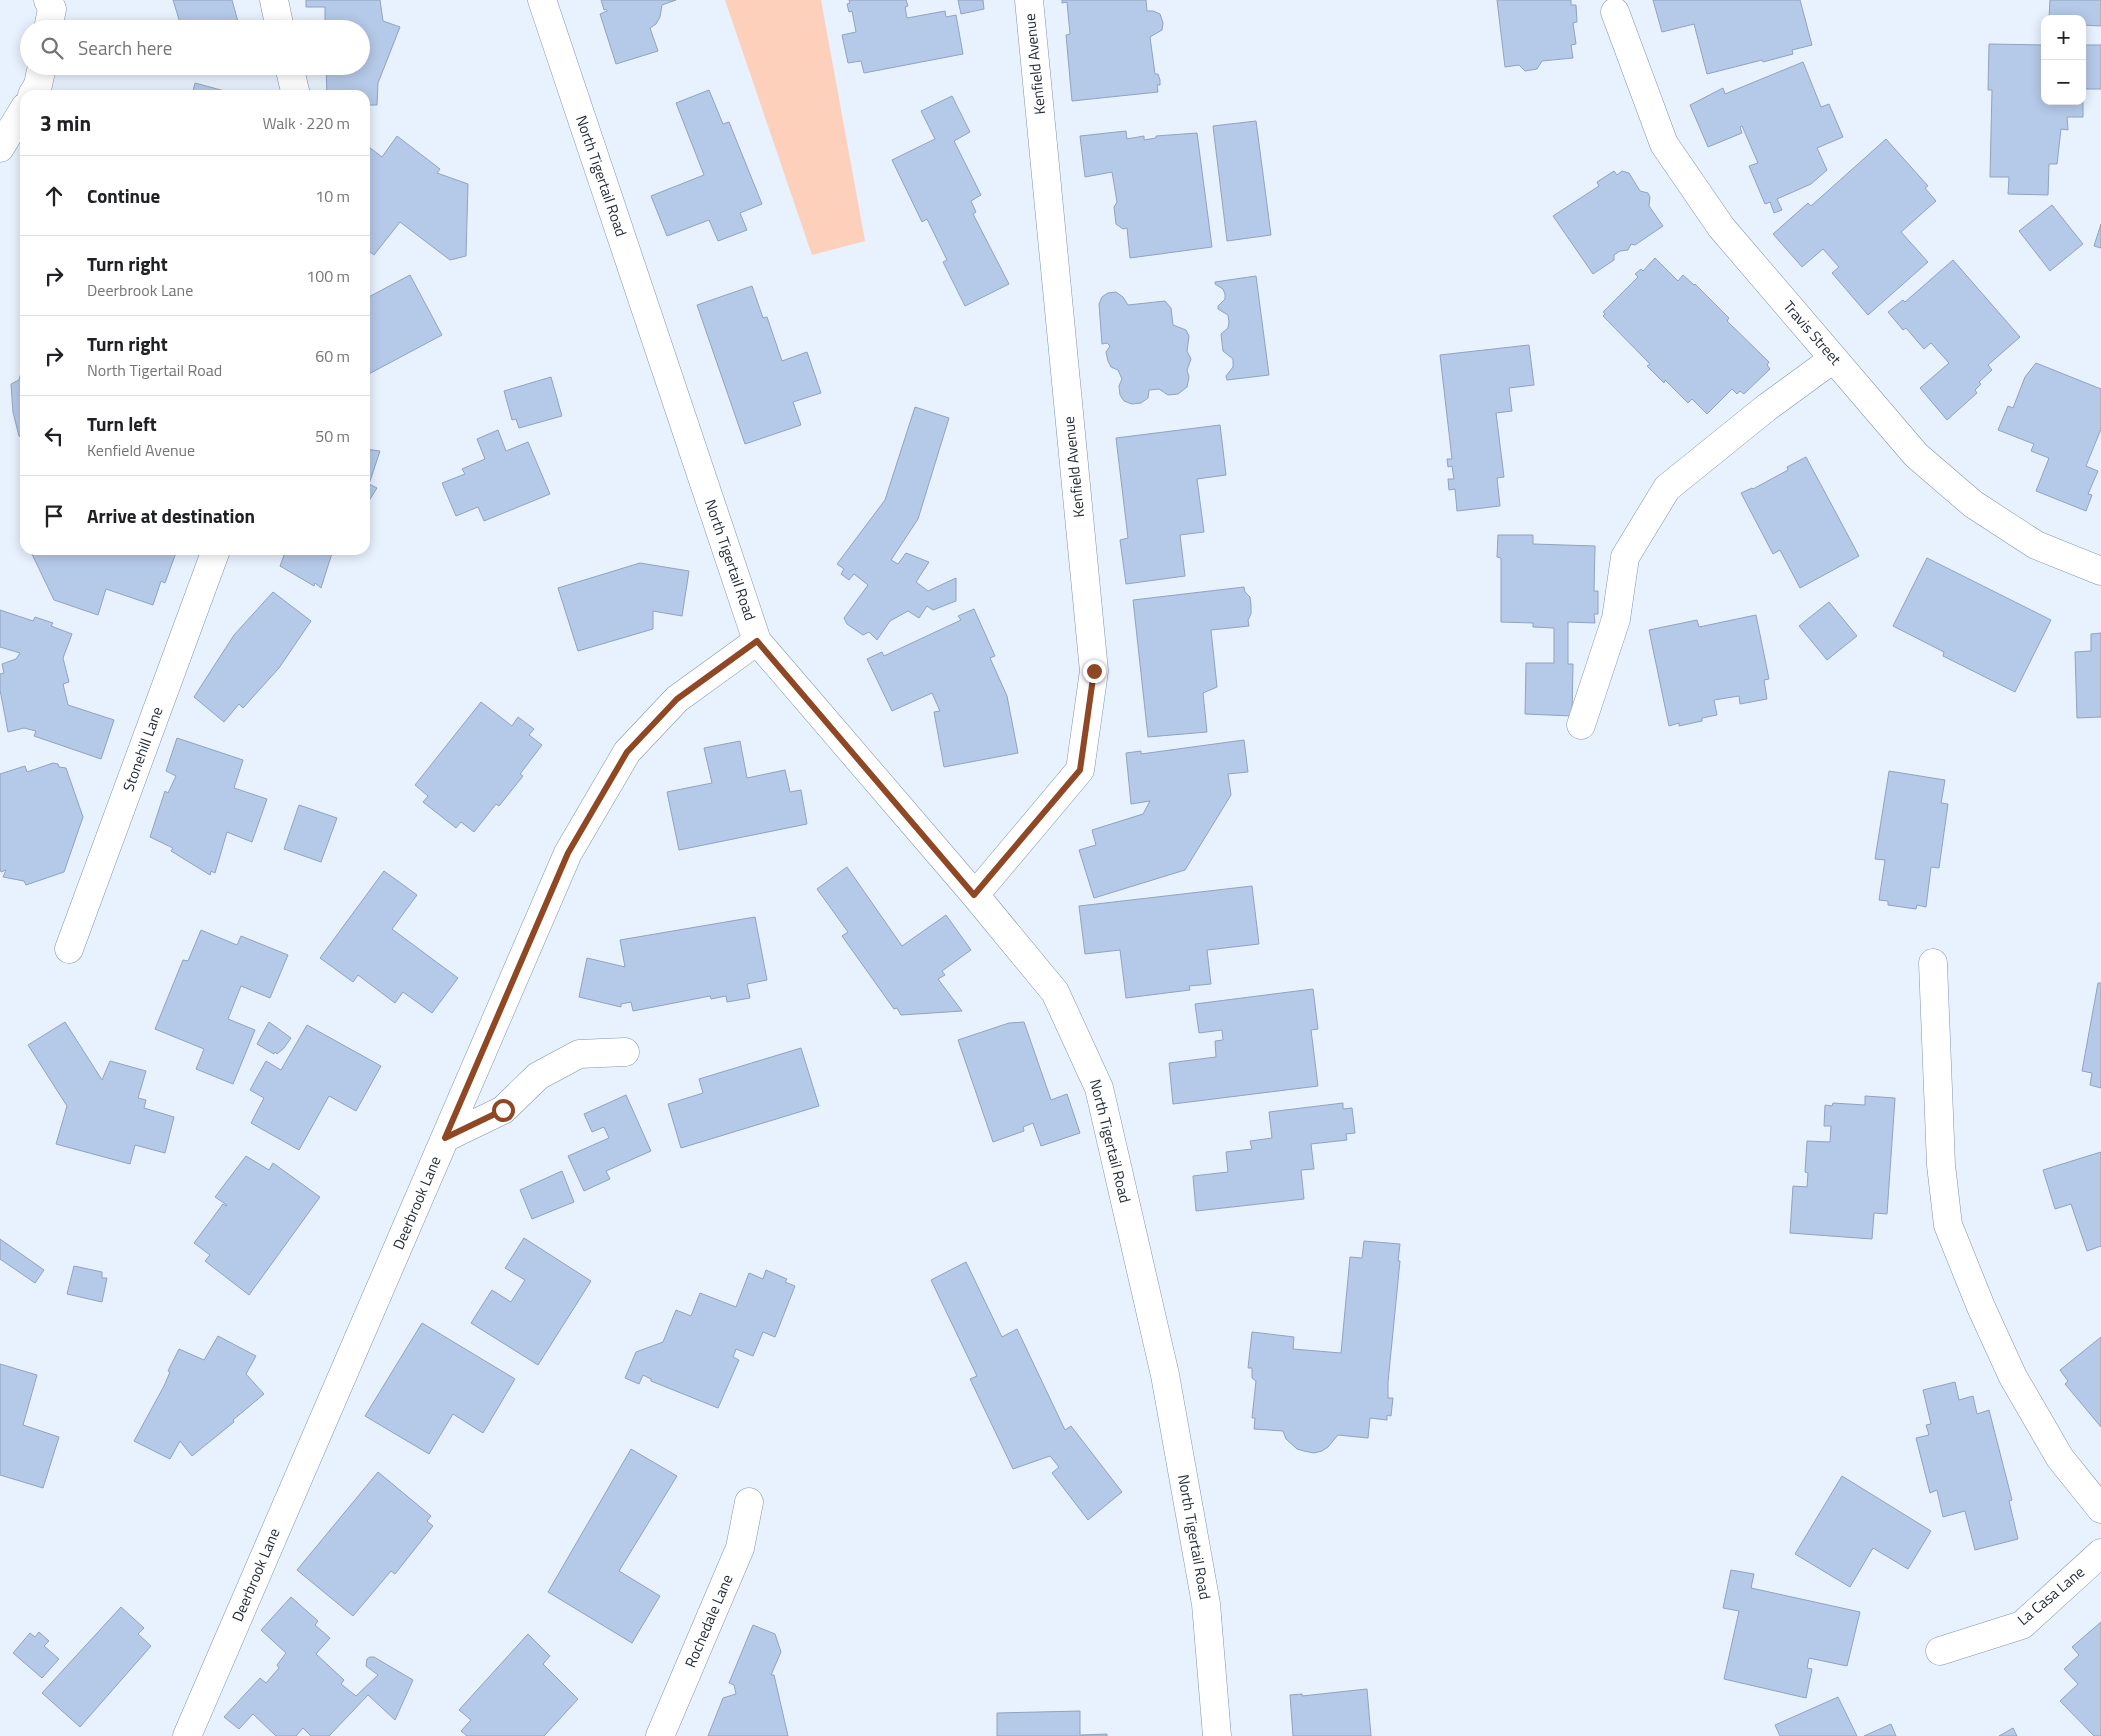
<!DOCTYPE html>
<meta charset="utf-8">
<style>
:root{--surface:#fff;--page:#f6f6f6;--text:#202124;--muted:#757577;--line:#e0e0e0}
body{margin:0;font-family:"Titillium Web",sans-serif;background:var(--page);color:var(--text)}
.controls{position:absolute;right:15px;top:15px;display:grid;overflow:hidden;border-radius:10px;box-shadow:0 2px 12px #0003}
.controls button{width:45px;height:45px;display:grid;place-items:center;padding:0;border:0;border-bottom:1px solid var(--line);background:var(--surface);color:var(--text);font:25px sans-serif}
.stop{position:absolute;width:15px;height:15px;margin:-11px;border:4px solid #8f4823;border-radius:50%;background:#fff}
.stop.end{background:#8f4823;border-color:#fff;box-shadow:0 1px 5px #0008}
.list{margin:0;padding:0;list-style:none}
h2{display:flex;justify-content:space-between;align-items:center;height:65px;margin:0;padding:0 20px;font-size:21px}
h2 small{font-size:16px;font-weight:400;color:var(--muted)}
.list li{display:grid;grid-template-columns:32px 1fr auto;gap:15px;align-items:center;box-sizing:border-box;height:80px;padding:0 20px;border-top:1px solid var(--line)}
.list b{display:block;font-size:19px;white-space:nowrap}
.list p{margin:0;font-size:16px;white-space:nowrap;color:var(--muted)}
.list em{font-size:16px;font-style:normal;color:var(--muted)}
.icon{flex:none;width:28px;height:28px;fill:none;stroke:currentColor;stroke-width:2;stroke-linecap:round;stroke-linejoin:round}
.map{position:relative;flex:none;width:2101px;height:1736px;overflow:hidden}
.search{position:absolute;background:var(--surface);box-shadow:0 2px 12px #0003;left:20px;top:20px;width:350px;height:55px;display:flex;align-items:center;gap:12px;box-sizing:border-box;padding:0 18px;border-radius:28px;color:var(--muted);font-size:19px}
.panel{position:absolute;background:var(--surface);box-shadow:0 2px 12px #0003;left:20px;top:90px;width:350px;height:465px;border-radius:15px}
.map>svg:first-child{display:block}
</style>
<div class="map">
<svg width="2101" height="1736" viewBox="0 0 2101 1736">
<rect width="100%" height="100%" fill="#e8f1fe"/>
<!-- green -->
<path fill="#fcd0bb" d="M725,0h96l44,241 -53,14z"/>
<!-- building -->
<path fill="#b5c9e8" stroke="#90a3c0" d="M173,0h59l8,29h-58z
M306,0h74l3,21 17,6 -22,56 -1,22h-12v-10h-38l-1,-29h35v-37h-36v-22h-19z
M601,0h75l-14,5 -2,12 -4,7 -6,4 8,23 -42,13 -16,-50 7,-3 -1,-2 -2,1z
M849,0h57l2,6 -3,1 2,11 38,-7 1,6 10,-2 7,39 -99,19 -3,-12 -13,2 -6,-28 14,-3 -4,-21 -3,1 -2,-8 3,-1z
M958,0h25l1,9 -23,5z
M1062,0h84l1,11h6l7,3 3,9 -1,7 -12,7 5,37h3l2,6v5h-3l1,7 -86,9 -6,-66 4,-1 -3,-32 -5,1z
M1497,0h74v5h5l1,17 -4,1 3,21 -5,1 2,13 -31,3 -5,8 -12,2 -6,-6 -14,2z
M1653,0h147l12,45 -20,5 1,4 -30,8 -1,-2 -55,14 -13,-50 -32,8z
M2050,0h51v26l-19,-1v-6h-33z
M1989,44l56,1v56h37v-56h19v44h-18v28h-16l1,13 -7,-1 -4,35h-8l-1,31 -40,-1 1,-17h-19l2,-87h-4z
M1803,62l18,45 8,-3 14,33 -26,11 10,22 -16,14 -34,15 5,11 -8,3 -4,-11 -5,2 -16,-38 9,-3 -16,-37 -2,1 2,6 -34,14 -18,-42 33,-17 2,6z
M195,83l37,10v2h-40z
M709,90l14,34 6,-2 33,82 -22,9 7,17 -29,11 -9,-21 -42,16 -16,-40 53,-21 -28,-72z
M952,96l18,36 -16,9 27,54 -10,6 5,11 -3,2 36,70 -44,22 -22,-44 4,-2 -20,-41 -5,3 -30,-62 43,-21 -14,-28z
M1256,121l15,114 -44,6 -14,-115z
M1126,131l1,8 17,-3v4l12,-2v-2l41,-3 15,114 -82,11 -3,-30 -4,1 -7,-5 -2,-17 3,-5 -5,-30 -27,5 -5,-41z
M397,136l43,33 -3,4 31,11 -2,72 -16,4 -50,-38 -26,33 -9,-7v-104l17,13z
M1886,139l42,47 -3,2 11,13 -35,31 27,30 -60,53 -36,-42 7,-6 -16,-18 -21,18 -29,-33 35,-31 3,3z
M1614,171l3,4 5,-4 7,2 11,18 8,2 2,4 -1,9 14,20 -28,19 -4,-1 -3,6 -8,1 -6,4v5l-21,14 -40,-58 46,-30 -2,-4z
M2052,205l31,39 -33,27 -31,-40z
M2101,224v24l-7,-2z
M1655,258l23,23 5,-6 11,10 1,-1 34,34 -2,3 42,41 -2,3 3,4 -26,25 -4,-3 -3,3 -5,-5 -25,25 -15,-15 -4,4 -23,-23 -1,3 -17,-17 3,-2 -47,-48 2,-2 -2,-2 35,-35 -3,-3 6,-5 2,2z
M1953,260l67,77 -32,28 4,5 -13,12 2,2 -6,6 2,3 -30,27 -27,-32 29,-25 -18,-20 -7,6 -18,-21 -3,2 -15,-18 15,-12 2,2z
M410,275l32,60 -77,41v-77z
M1256,276l13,99 -42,5 -1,-4 7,-9v-8l-10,-8 -2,-17 7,-6 1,-6 -1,-7 -10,-6v-3l7,-7v-5l-2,-5 -8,-5v-2z
M752,286l11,32 4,-1 15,44 25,-9 14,41 -28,9 8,23 -56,19 -48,-139z
M1116,292l7,5 5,8 37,-4 6,7 2,17 13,5 3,6 -2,15 4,8 -4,11 2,7 -2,10 -9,7 -10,1 -9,-6 -10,1 -1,8 -7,5 -9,1 -8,-3 -4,-6 -1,-9 3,-7 -4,-9 -7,-3 -3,-6 -2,-9 4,-6 -3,-3 -5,1 -3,-40 3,-7 6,-4z
M1529,345l5,40 -25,3 3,23 -16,2 8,64 -7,1 3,28 -43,5 -2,-22 -6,1 -1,-11h6l-2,-13 -4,1 -1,-8h5l-12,-104z
M25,347v91l-6,-2 -6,-24 -2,-28 8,-4 6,-22 -3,-1z
M2036,363l65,26v40l-15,37 12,5 -10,23 4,1 -6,16 -50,-20 13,-33 -18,-7 3,-7 -36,-14 10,-24 5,2 12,-31z
M551,377l11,39 -43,12 -3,-9 -4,1 -8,-29z
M915,407l34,11 -31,101 -27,41 7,4 8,-11 23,9 -13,20 12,9 28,-13v23l-23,9 -6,-4 -8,12 -11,-7 -18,10 -13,19 -8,-8 -6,3 -16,-11 -3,-6 24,-33 -14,-11 -5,6 -8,-6 3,-5 -7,-5 48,-64z
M1220,425l6,50 -29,4 7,53 -24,3 5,41 -59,8 -6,-44 8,-2 -12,-100z
M498,430l8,21 22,-9 22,52 -66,27 -6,-14 -22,9 -14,-33 23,-9 -3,-5 23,-10 -8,-20z
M365,449l15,2 -11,33 8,4 -12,19z
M1806,457l53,99 -59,32 -20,-38 -7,4 -32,-61 11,-5 1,1 35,-19 -1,-3z
M1498,535h35v9l62,2 -1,45h4v23h-4l1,9 -27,-1v42h5l-1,52 -47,-2 1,-51h28v-35l-21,-1v-4l-32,-1v-64l-4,-1z
M30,550h147l-12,33 -4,-2 -8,24 -47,-16 -8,26 -44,-15z
M286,550h47l-12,38 -6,-5 -1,3 -34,-20z
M1927,558l124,62 -36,72 -72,-36 1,-4 -51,-26z
M640,563l49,8 -7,45 -29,-5v18l-75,22 -20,-63z
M1244,587l1,5 5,5 1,8v9l-3,6 1,6 -38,4 6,57 -14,6 4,39 -59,5 -15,-137z
M273,592l38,29 -32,47 -36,40 -4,-4 -15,18 -30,-25 40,-62z
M1829,602l28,34 -30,24 -28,-34z
M974,609l21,47 -5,2 17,38 11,57 -74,14 -10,-55 6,-1 -8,-18 -40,18 -25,-52 15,-7 2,4 77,-36 -3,-4z
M0,610l33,11 2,-4 18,6 -2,3 21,8 -9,24 6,24 -6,2 5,21 46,15 -13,39 -67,-23 2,-5 -12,-3 -16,4 -8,-42v-16l4,-1 -2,-9 14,-5 4,-6 -20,-6z
M1756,615l13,64 -5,1 3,19 -27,5 -1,-8 -25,4 3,15 -15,3v3l-23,5v-3l-10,3 -20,-96 48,-10 2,7z
M2101,633v84l-24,1 -2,-66 16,-1v-17z
M481,702l31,24 6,-9 16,12 -5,6 13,10 -22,29 3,2 -24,30 -3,-2 -22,28 -13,-10 -5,6 -33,-26 5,-6 -13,-11z
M177,738l66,22 -9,28 33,11 -15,43 -25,-10 -12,41 -4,-2 -1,4 -39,-24 2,-3 -23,-11 15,-46 3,2 8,-17 -10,-5z
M1244,740l4,32 -20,2 3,21 -46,75 -91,28 -15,-48 17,-5 -4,-15 51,-16 7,-13 -19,3 -5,-51 15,-2v3z
M740,741l7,37 38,-8 5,22 11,-2 6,34 -128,26 -12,-58 45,-9 -8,-35z
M53,763l5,1 1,3 7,1 17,49 -19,55 -38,13 -2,-4 -21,-4 3,-7 -5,2 -1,-4v-94l25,-8 2,6z
M1889,771l56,9 -4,23 7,1 -9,64 -8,-1 -5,40 -9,-2 -1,4 -28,-4v-4l-9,-1 6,-40 -10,-1z
M299,805l38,13 -16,44 -37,-13z
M847,867l55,79 44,-31 25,35 -29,21 3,4 -7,4 24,32 -61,4 -4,-7 -3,1 -52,-73 6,-4 -31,-43z
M384,871l33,24 -25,34 66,49 -26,35 -29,-21 -8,11 -37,-28 -5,7 -33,-24z
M1252,886l7,58 -52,6 4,34 -22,2 1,4 -64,8 -6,-48 -35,4 -6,-48z
M755,917l12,63 -20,4 3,14 -23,4 -1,-6 -15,3 -1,-3 -77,15 -2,-9 -10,2v3l-42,-10 8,-39 38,9 -5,-27z
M201,930l36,15 4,-9 47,19 -18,43 -29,-12 -13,33 27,11 -22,54 -37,-15 8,-20 -49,-20 28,-69 5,1z
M2098,983h3v105l-11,-3 2,-12 -10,-2z
M1313,989l5,40 -7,1 7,56 -145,18 -4,-41 47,-6 -1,-16 8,-1 -1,-10 -23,3 -4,-29z
M65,1022l37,58 8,-19 36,10 -8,27 8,2 -2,8 30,9 -9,36 -30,-8 -5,19 -74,-20 11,-38 -39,-61z
M269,1022l22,16 -7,10 -7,6 -2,-2 -1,2 -17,-10z
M1024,1022l27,78 16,-6 13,39 -39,13 -8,-23 -10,4 1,4 -31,11 -35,-102 51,-17z
M307,1025l74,41 -25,45 -27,-15 -30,54 -48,-27 13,-25 -14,-8 16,-29 15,9z
M801,1048l18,58 -138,42 -13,-44 35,-11 -4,-14z
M626,1095l25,56 -45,20 4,8 -26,12 -16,-35 41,-18 -5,-11 -12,5 -8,-18z
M1865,1096l30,2 -8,116 -13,-1 -2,26 -82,-6 3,-47 14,1 1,-14 -3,-1 2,-31 23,1 1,-16h-7l1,-21 7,1 1,-3 32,2z
M1343,1103v6l9,-1 3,25 -9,1 1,6 -36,4 3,25 -13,1 3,29 -108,12 -3,-35 35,-4 -2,-20 26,-3 -2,-8 22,-3 -3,-26z
M2101,1152v94l-14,5 -16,-47 -16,5 -12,-39z
M246,1156l23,14 4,-7 47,34 -71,98 -44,-34 5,-6 -16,-12 29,-39 3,2 1,-1 -12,-8z
M562,1171l12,31 -42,17 -12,-29z
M524,1238l67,43 -53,84 -67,-42 21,-33 19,12 14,-22 -20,-12z
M0,1239l44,31 -9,13 -35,-24z
M1364,1241l36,3 -2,17h2l-12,121v16h5l-2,18 -4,-1v5l-17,-2 -2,20 -30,-3 -10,12 -6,4 -8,2 -10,-2 -7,-2 -11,-10 -3,-8 -29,-2 1,-11h-3l4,-37 -4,-3v-10h-4l4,-36 42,5 -1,12 48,4 9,-96 12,1z
M966,1262l36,75 15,-8 48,101 6,-4 51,66 -34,28 -36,-47 7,-6 -9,-11 -37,13 -43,-90 7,-3 -46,-96z
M74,1266l28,6v6h5l-5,24 -35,-8z
M766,1270l21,9 -2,3 10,4 -20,51 -12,-5 -10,24 -17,-7 -3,8 6,3 -21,48 -67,-27v-2l-8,-4 -4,9 -14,-6 11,-26 27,-10 13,-32 15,6 9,-23 36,14 13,-34 14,6z
M422,1323l93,56 -32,54 -30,-19 -24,40 -64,-38z
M218,1336l38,20 -10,18 18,20 -31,26 1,2 -42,34 -12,-15 -10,18 -36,-18 30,-55 6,-14 -2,-1 11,-22 25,11z
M2101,1337v90l-36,-43 3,-3 -8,-11z
M0,1364l37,11 -14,50 36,12 -16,51 -43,-13z
M1955,1382l4,18 14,-4 4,18 12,-4 23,90 -3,1 9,38 -43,11 -10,-39 -22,6 -6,-27 -7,3 -14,-55 13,-3 -3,-10 5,-1 -8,-34z
M631,1449l46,27 -58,95 41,25 -28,47 -84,-51z
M378,1472l53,44 -4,5 6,5 -38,48 -4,-3 -38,45 -56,-46z
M1842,1476l89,55 -23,38 -35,-21 -23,39 -55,-33z
M1731,1570l23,4 -3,14 109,24 -13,54 -38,-8 -2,10 5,1 -6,29 -82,-19 15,-68 -16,-3z
M291,1597l27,24 -3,4 15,13 -14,16 28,26 -3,4 15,12 22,-21 -12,-9 1,-7 3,-2h4l39,23 -18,40 -27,-25 -39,41h-18l-8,-8 -7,8h-20l-23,-22 -14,15 -15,-12 36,-39 6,5 13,-15 -2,-3 9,-12 -25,-23z
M121,1607l23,21 -6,6 13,12 -71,81 -38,-34z
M2101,1622v114h-7l-34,-35 18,-17 -14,-15 15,-14 -7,-8z
M753,1625l22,9 6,18 -10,23h3l14,61h-80l15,-38 13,-4 -2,-9 -5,-2z
M39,1632l10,9 -5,5 15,13 -17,19 -29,-25 17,-20 5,4z
M528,1634l22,22 -7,8 35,35 -34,37h-77l-6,-5 10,-11 -12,-10z
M1367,1689l4,47h-78l-3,-41 12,-1v2z
M1838,1697l19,39h-77l-5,-11z
M1080,1711v24l27,-1v2h-110v-23z
M1891,1724l5,12h-32z
M2013,1728l4,8h-18z"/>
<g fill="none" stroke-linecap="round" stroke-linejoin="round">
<defs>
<path id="minor" d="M274,0l6,29
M542,0l215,641 218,254 80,97 44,96 66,287 41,229 11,132
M1615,12l49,132 57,83 195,228 57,49 63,41 65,26
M48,29l4,-20 -4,-9
M289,66l7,29
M32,95l6,-10 4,-19
M0,148l25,-41
M1581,725l35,-106 9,-62 42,-69 99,-80 67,-49
M975,895l105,-125 14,-99 -65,-671
M69,949l147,-399
M1933,963l8,202 7,60 33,82 32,70 47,81 41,51
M445,1138l58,-28 35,-34 41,-22 46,-2
M1940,1651l82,-26 79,-72
M187,1736l381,-883 59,-101 50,-53 80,-58
M660,1736l80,-188 9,-46"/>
</defs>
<!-- minor casing -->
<use href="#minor" stroke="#8194b1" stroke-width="29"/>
<!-- minor -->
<use href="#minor" stroke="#fff" stroke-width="28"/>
</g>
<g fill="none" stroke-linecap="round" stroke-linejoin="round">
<!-- route -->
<path stroke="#8f4823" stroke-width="6" d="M503,1110l-58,28 123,-285 59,-101 50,-53 80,-58 217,254 106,-125 14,-99"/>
</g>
<g text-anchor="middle" stroke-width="4" stroke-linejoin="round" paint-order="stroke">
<!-- street labels -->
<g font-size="15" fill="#252d39" stroke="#fff">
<text transform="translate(1035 64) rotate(-96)" y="5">Kenfield Avenue</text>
<text transform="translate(601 176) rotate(71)" y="5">North Tigertail Road</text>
<text transform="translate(1812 333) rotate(49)" y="5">Travis Street</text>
<text transform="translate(1074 467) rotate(-96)" y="5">Kenfield Avenue</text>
<text transform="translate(730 560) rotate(71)" y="5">North Tigertail Road</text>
<text transform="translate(143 749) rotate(-70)" y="5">Stonehill Lane</text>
<text transform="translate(1110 1141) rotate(76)" y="5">North Tigertail Road</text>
<text transform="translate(417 1203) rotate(-67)" y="5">Deerbrook Lane</text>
<text transform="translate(1194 1537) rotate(80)" y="5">North Tigertail Road</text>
<text transform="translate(256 1575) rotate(-67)" y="5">Deerbrook Lane</text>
<text transform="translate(2051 1596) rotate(-40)" y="5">La Casa Lane</text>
<text transform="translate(709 1621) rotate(-67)" y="5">Rochedale Lane</text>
</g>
</g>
</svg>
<div class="controls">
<button>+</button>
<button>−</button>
</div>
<div class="stop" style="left:503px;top:1110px"></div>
<div class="stop end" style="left:1094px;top:671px"></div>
<div class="search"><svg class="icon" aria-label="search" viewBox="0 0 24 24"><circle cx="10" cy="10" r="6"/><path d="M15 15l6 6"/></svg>Search here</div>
<section class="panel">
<h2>3 min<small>Walk · 220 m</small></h2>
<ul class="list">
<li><svg class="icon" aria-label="ahead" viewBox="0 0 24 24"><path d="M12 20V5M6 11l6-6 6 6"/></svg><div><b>Continue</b></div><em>10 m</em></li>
<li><svg class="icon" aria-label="right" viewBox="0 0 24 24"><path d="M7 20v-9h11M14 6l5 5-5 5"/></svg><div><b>Turn right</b><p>Deerbrook Lane</p></div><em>100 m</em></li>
<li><svg class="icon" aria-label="right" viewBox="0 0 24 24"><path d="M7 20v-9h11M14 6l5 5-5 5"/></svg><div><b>Turn right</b><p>North Tigertail Road</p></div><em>60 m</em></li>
<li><svg class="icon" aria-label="left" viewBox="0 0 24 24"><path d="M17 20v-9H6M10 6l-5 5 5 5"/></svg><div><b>Turn left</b><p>Kenfield Avenue</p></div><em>50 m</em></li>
<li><svg class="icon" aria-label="arrive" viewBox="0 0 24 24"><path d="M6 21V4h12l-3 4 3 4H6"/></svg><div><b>Arrive at destination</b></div></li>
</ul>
</section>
</div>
